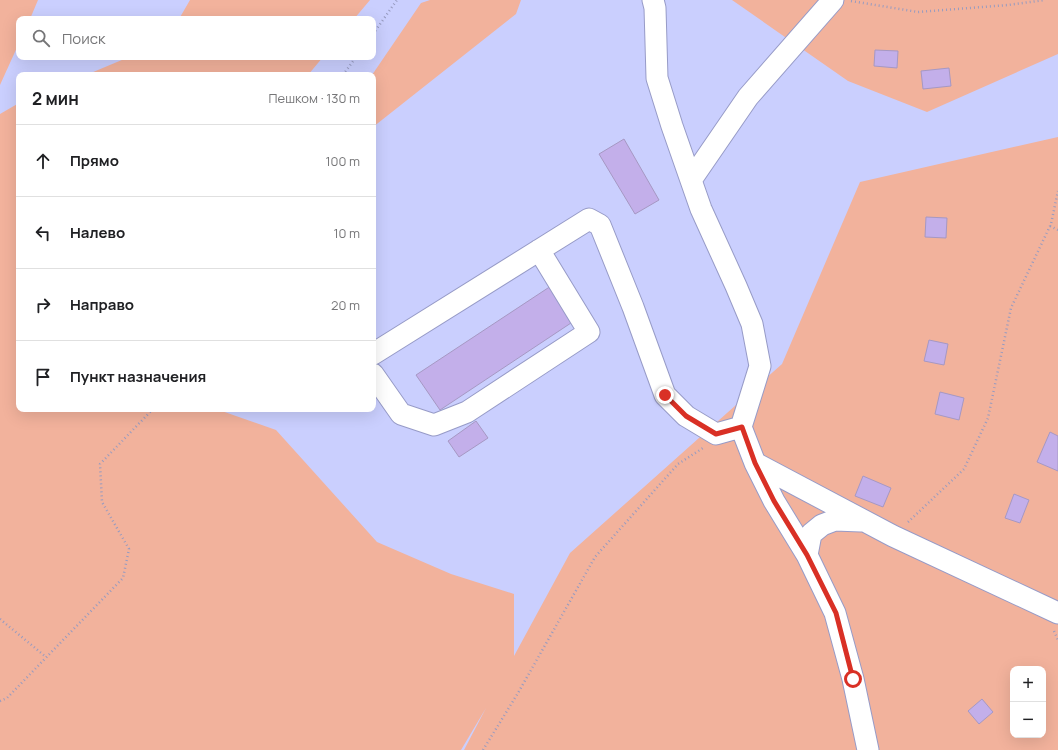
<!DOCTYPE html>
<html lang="ru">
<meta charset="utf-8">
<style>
:root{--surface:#fff;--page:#f6f6f6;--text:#202124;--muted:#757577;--line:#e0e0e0}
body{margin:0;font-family:Manrope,sans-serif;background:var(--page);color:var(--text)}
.controls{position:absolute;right:12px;bottom:12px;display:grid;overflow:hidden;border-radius:8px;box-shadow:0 4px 16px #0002}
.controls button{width:36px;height:36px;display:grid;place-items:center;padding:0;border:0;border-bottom:1px solid var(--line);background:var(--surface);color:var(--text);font:20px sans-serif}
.stop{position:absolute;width:12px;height:12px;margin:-9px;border:3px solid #d93025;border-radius:50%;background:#fff}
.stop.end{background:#d93025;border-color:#fff;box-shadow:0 1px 4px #0008}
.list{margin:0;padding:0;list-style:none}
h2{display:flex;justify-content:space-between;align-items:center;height:52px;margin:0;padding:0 16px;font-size:17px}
h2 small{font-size:13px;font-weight:400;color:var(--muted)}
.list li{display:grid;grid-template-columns:26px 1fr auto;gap:12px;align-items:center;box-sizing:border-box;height:72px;padding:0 16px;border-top:1px solid var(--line)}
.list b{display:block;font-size:15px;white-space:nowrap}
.list em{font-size:13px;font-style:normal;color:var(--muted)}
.icon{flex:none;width:22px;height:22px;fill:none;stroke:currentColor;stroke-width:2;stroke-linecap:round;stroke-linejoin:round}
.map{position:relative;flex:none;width:1058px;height:750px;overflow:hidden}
.search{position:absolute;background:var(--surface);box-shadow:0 4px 16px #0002;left:16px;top:16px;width:360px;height:44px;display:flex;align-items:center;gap:10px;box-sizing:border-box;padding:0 14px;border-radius:8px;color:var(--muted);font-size:15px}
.panel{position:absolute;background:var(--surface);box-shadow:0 4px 16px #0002;left:16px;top:72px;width:360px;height:340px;border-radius:8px}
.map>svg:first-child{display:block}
</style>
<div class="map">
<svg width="1058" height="750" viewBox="0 0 1058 750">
<rect width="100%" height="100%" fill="#cacffe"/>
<!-- green -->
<path fill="#f2b29c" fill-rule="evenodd" d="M0,0h38l-8,19h-11v24l-19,42z
M190,0h180l-16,19h-175z
M430,0h91l-5,14 -143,113 -1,-52 49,-72z
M732,0h326v54l-131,58 -79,-31z
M129,57h194l-15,18h-222z
M19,103v306h197l60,21 101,112 74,32 63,20v62l56,-103 212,-189 78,-182 198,-45v613h-594l22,-42 -25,42h-461v-636zM1013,669h30v66h-30z"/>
<!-- building -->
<path fill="#c3afea" stroke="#a698c3" d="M875,50l23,1 -1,17 -23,-2z
M949,68l2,18 -28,3 -2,-18z
M624,139l35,61 -24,14 -36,-60z
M926,217l21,1 -1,20 -21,-1z
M554,284l23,35 -137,91 -24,-35z
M929,340l19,4 -4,21 -20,-4z
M940,392l24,6 -5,22 -24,-6z
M476,421l12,17 -29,19 -11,-16z
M1050,432l8,4v35l-21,-9z
M863,476l28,12 -8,19 -28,-11z
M1014,494l15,6 -9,23 -15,-5z
M982,699l11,13 -14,12 -11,-13z"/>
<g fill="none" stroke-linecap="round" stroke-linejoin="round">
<defs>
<path id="minor" d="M653,0l2,8 2,70 15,48 29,83 35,77 16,38 8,42 -19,61 14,36 19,38 33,54 28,58 18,66 15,71
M691,180l57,-83 85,-97
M373,354l216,-135 11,6 33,82 32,88 21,21 30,18 25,-7
M373,374l28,40 33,11 33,-13 122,-80 -50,-82
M755,463l138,73 165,77
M807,555l4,-21 11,-9 13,-5 26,1"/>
</defs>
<!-- minor casing -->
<use href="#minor" stroke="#979bc7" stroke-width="23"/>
<!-- path -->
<path stroke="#979bc0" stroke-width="2.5" stroke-dasharray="1 3" stroke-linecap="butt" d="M851,1l67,11 90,-7 37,-5
M373,34l24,-34
M343,75l13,-18
M1050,226l8,4
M908,522l56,-53 24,-51 23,-110 40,-84 7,-33
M0,619l46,38
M1054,631l4,9
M0,701l7,-3 116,-120 6,-29 -27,-47 -2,-38 53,-55
M483,750l35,-57 77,-136 83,-93 25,-16"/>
<!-- minor -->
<use href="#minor" stroke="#fff" stroke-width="21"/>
</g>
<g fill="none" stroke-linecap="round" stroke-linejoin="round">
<!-- route -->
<path stroke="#d93025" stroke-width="5" d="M665,395l21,21 30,18 26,-7 13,36 19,38 33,54 29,58 17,66"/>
</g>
</svg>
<div class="controls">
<button>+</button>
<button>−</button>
</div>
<div class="stop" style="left:853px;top:679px"></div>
<div class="stop end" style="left:665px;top:395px"></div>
<div class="search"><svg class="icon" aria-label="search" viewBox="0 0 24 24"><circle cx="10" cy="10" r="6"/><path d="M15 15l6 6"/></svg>Поиск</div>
<section class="panel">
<h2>2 мин<small>Пешком · 130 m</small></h2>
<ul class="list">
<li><svg class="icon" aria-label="ahead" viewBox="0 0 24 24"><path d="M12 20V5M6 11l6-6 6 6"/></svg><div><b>Прямо</b></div><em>100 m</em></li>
<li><svg class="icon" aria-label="left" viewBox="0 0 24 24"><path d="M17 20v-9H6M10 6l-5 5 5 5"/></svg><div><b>Налево</b></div><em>10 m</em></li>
<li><svg class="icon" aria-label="right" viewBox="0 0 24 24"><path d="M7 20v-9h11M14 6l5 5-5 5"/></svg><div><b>Направо</b></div><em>20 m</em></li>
<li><svg class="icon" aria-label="arrive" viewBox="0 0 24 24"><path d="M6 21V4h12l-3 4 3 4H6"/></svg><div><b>Пункт назначения</b></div></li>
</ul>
</section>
</div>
